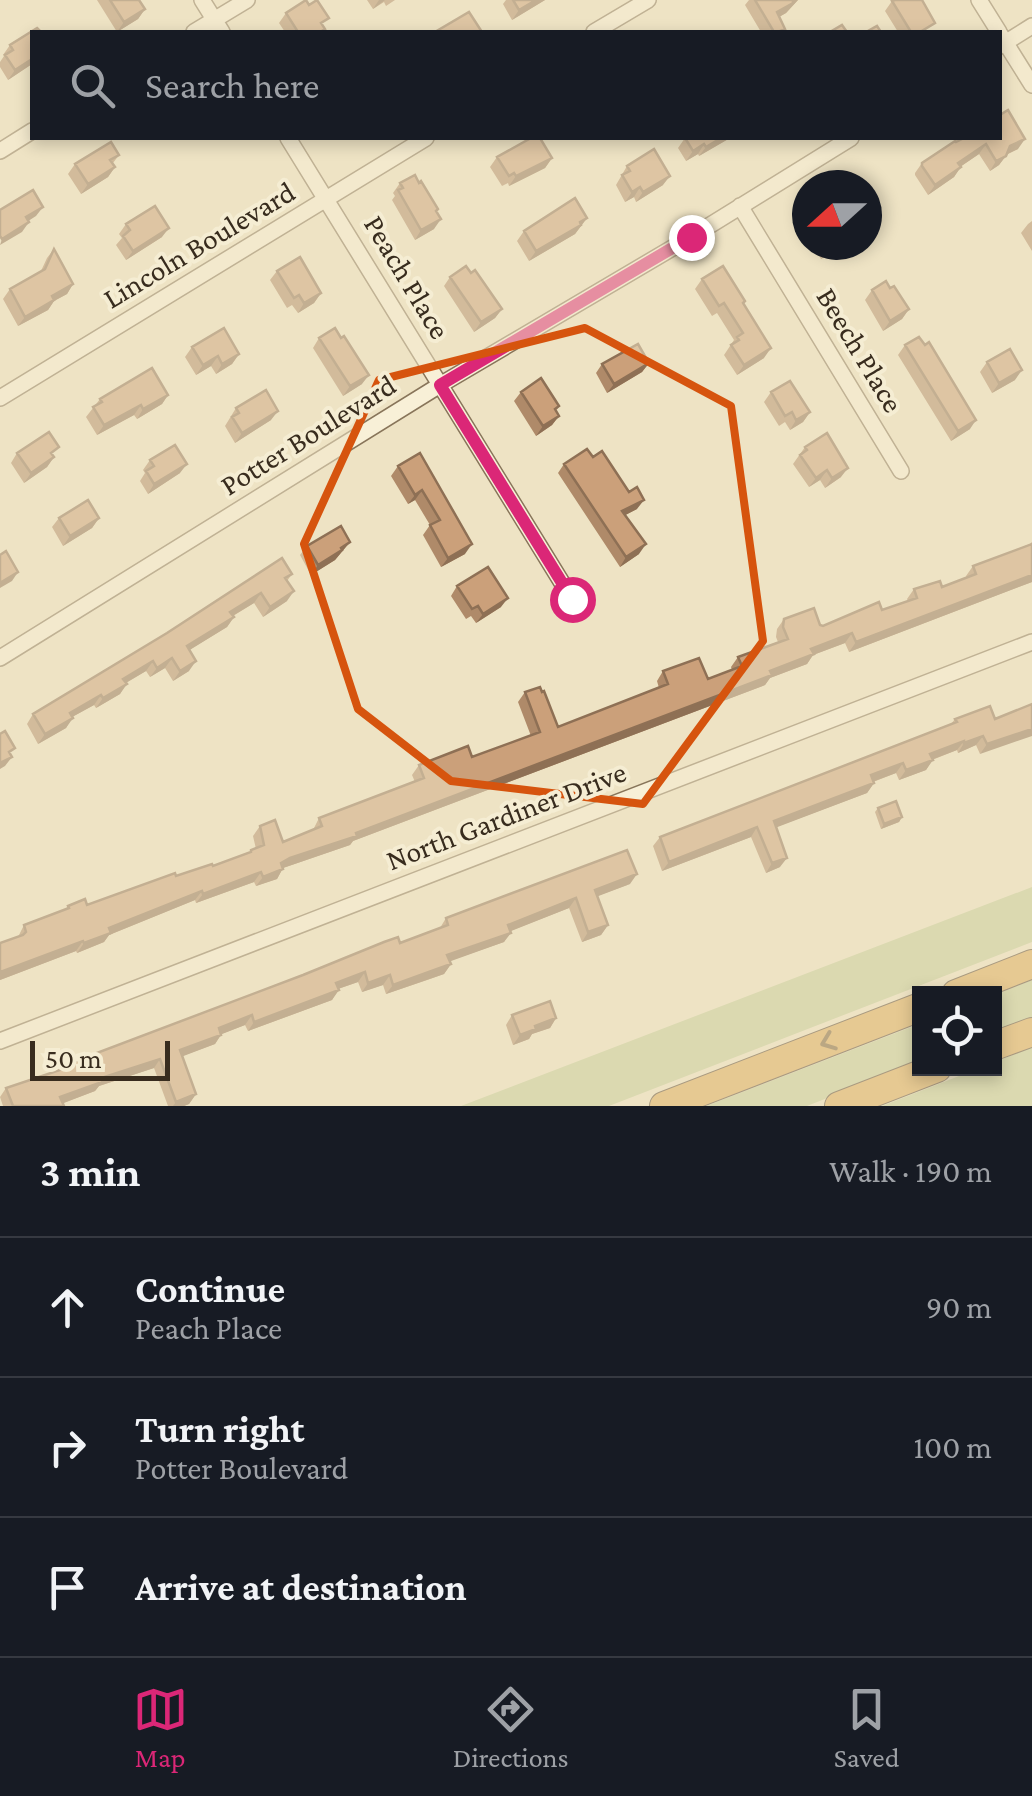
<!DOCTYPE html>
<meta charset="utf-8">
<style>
:root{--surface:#171b24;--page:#20242c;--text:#f1f3f6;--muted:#9ea1a6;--line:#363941;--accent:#db2777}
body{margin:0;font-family:"Crimson Pro",serif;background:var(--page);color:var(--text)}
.controls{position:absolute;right:30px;bottom:30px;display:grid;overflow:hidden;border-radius:0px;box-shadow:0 5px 15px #0003}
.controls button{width:90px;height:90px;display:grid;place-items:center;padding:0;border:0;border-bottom:2px solid var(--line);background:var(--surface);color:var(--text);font:50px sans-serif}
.compass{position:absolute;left:792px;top:170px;width:90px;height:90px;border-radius:50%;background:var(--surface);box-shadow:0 5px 15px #0003;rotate:249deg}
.scale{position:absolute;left:30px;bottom:25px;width:140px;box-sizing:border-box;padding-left:10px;border:5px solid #382c1e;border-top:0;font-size:28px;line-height:35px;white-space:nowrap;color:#382c1e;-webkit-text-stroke:8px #f5edd3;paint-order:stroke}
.stop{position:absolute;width:30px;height:30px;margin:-22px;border:8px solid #db2777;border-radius:50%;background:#fff}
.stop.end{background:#db2777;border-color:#fff;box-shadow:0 2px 10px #0008}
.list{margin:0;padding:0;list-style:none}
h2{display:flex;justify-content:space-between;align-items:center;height:130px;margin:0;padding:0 40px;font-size:42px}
h2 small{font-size:32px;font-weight:400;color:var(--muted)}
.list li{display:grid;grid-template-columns:65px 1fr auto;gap:30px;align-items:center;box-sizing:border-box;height:140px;padding:0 40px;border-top:2px solid var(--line)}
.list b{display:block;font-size:38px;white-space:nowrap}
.list p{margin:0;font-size:32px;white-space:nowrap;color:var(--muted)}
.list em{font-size:32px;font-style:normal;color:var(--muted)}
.icon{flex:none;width:55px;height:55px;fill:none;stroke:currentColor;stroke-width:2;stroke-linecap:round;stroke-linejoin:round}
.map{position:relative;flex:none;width:1032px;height:1106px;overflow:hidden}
.search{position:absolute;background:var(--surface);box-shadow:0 5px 15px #0003;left:30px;right:30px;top:30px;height:110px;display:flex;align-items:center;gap:25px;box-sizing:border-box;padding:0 35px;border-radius:0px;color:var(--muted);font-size:38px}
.sheet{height:550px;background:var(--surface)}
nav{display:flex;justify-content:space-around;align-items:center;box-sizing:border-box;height:140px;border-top:2px solid var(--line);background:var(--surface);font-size:28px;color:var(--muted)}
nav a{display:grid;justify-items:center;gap:5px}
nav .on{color:var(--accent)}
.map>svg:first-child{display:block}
</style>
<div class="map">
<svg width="1032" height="1106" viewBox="0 0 1032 1106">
<rect width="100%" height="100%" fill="#eee3c4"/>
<!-- green -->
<path fill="#c3cc98" d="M1032,887v55l-423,164h-148z
M1032,980v38l-37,15v-38z
M919,1024v38l-112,44h-101z
M1032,1047v59h-150l95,-37 17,-1 1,-6z"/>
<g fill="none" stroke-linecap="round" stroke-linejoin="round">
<defs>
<path id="street" d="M202,0l20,32
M979,0l20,32
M194,32l53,-32
M594,32l54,-32
M1000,34l32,51
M1000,46l32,-20
M288,138l284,461
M0,151l32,-20
M740,206l161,265
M0,398l426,-260
M0,658l440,-273 251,-148 160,-99
M0,1041l1032,-399"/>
<path id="highway" d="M956,994l76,-30
M994,1046l38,-14
M664,1106l256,-99
M839,1106l98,-38"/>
</defs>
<!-- street casing -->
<use href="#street" stroke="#88755a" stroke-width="18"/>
<!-- highway casing -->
<use href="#highway" stroke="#56432f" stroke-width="30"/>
<!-- street -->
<use href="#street" stroke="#f8f0d7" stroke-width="15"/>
<!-- highway -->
<use href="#highway" stroke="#dca856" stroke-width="28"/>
</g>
<!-- wall -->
<path fill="#af8a69" d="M97,0h42l6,9 -7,10 -21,13z
M367,0h28l-9,6 -2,-4 -11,7z
M506,0h39l-33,20 -9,-16z
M749,0h49l-12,13 -7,4 3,15h-21l-16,-27z
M892,1l37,31h-31l-13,-21z
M286,13l37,13 -1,6h-37l-6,-9z
M32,32v32l-24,16 -8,-13v-5l4,-6 -1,-1 7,-10z
M685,138h45l-31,18 -1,-2 -12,7 -8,-13z
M964,138l54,11 -12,6 -7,10 -9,6 -11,-17 -19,13 -6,10 -26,18 -13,-20v-2l7,-10z
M119,155l-6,8 2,4 -7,10 -27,17 -13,-20 7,-10z
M497,157l55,1 -7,10 -36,18 -1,-3 -6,3 -12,-19z
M627,166l36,19 -27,17 -2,-5 -9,5 -9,-17z
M400,183l38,26 -4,20 -19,11 -23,-40 3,-4 -2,-3z
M587,218l-12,16 -46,27 -12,-20 7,-10z
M1032,221v30l-11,-18 7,-9z
M126,224l36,13 -36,23 -10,-15 6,-7 -3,-4z
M813,245h31l-23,14z
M54,249l19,35 -6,10 -13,7 -6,9 -30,16 -15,-27 7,-10 31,-18 6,-13z
M277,271l44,22 -7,10 -16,10 -6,-8 -5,3 -17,-28z
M471,273l31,36 -7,9 -21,14 -30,-46 6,-9z
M702,279l41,25 21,54 -27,17 -13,-20 10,-15 -17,-27 -5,3 -17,-27z
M890,288l19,21 -7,10 -19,12 -18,-31 7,-10z
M319,338l43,46 -19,12 -30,-48z
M905,345l65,84 -19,12 -53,-86z
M192,347l47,7 -7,10 -16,10 -5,-8 -15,9 -11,-18z
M987,362l28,18 -23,13 -12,-21z
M649,363l-7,9 -35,21 -11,-20 6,-9z
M521,392l38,14 -3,5 3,5 -7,9 -16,11 -22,-35z
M771,392l39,20 -7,10 -13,8 -5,-8 -6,4 -15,-24z
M168,395l-6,9 -25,15 -3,-4 -37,20 -11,-18 14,-18z
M236,408l35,12 -36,23 -10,-17z
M805,447l36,30 -16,11 -5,-8 -11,7 -16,-23z
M17,453l36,3 1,1 -7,10 -23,16 -13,-20z
M420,453l45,101 -24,13 -18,-32 7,-10 -15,-25 -7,4 -17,-28 7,-10z
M593,457l44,52 -12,6 14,39 -19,13 -62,-94 6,-9z
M150,460l30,13 -32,21 -8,-13 5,-8 -2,-3z
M59,518h40l-7,10 -29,18 -11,-19z
M350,542l-15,18 -24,15 -11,-20 7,-9z
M1032,542v40l-183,70 -4,-9 -32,12 -6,9 -37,14 -5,7 -412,156 -3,4 -67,23 -6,11 -21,7 -2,-4 -58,21 -1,-3 -86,35 -5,7 -27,11 -1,-2 -76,29v-37l18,-6 6,-12 41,-15 3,-4 19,-1 89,-29 37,-10 36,-13 7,-4 -3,-13 7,-10 23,16 30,-12 6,-12 96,-36 -3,-7 7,-10 53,-8 59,-21 -13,-34 7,-10 33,35 101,-39 -2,-7 6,-10 45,8 24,-9 -1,-3 7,-10 40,-15 -2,-5 1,-8 7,-10 39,7 59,-16 26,-9 -1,-2 7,-10 28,-2 25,-9 -1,-2 7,-10 57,-22z
M292,574l-5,7v20l-24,16 -9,-14 -21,13 1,1 -7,10 -38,23v21l-16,10 -8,-13 -15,9 -4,-6 -20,12 -6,11 -24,14 -2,-3 -22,12 -6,11 -28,16 -11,-20 6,-10z
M457,586l44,21 -25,16 -5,-7 -5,3 -15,-23z
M1032,704l-52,50 -4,-9 -18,8 -1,-3 -25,10 -6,10 -27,10 -3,-7 -23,9 1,1 -7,10 -91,34 4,40 -14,6 -15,-36 -89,34 -9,-25 7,-9 291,-113 4,-5h40z
M878,808l24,9 -3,5 -18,7 -6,-17z
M630,884l-33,12 11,29 -7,10 -19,7 -13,-34 -59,23 -6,11 -55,19 2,3 -7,10 -14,5 -44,15 -3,-9 -21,7 -4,-10 -20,7 -6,11 -84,31 -3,-6 -24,9 -6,10 -33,12 14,38 -7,10 -5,2h-16l-14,-38 -55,18 -4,5 -32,12 1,3h-61l-3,-9 6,-9 56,-19 3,-4 375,-137 6,-10z
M512,1015l44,3 -6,10 -18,6 -3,5 -16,6 -7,-20z"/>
<!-- shaded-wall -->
<path fill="#8e7055" d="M379,0h6l-12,9z
M536,0h9l-33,20 7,-10z
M792,0h6l-12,13 -16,9 7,-10z
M145,9l-7,10 -21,13 7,-10z
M32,59v5l-24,16 7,-10z
M721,138h9l-31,18 7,-9z
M1025,139l-7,10 -15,7 7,-10z
M704,144l-6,10 -12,7 7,-10z
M986,144l-7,10 -28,19 7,-10z
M1006,156l-7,9 -9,6 6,-10z
M552,158l-7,10 -36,18 7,-10z
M115,167l-7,10 -27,17 7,-10z
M961,167l-7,10 -26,18 7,-10z
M670,176l-7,9 -27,17 7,-10z
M640,187l-6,10 -9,5 7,-10z
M43,207l-7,9 -17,11 7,-10z
M587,218l-12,16 -46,27 7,-10z
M441,219l-7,10 -19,11 6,-10z
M29,222l-7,10 -22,13 2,-6z
M169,228l-7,9 -36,23 7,-9z
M835,245h9l-23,14 7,-10z
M73,284l-6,10 -13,7 -6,9 -30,16 7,-9 27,-21z
M321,293l-7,10 -16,10 6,-10z
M502,309l-7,9 -21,14 7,-10z
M909,309l-7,10 -19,12 7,-10z
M771,348l-7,10 -27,17 7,-10z
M239,354l-7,10 -16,10 6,-10z
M218,356l-7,10 -15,9 7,-10z
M649,363l-7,9 -35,21 7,-9z
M1022,370l-7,10 -23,13 7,-10z
M369,375l-7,9 -19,12 7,-10z
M168,395l-6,9 -25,15 6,-10z
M141,405l-7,10 -37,20 7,-10z
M278,411l-7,9 -36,23 7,-10z
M810,412l-7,10 -13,8 6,-10z
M559,416l-7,9 -16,11 7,-10z
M976,420l-6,9 -19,12 7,-10z
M54,457l-7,10 -23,16 7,-10z
M187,464l-7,9 -32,21 6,-10z
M848,468l-7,9 -16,11 7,-10z
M827,470l-7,10 -11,7 7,-9z
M422,490l-7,10 -7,4 7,-9z
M644,500l-7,9 -21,11 6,-9z
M99,518l-7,10 -29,18 7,-10z
M350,542l-15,18 -24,15 7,-10z
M472,544l-7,10 -24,13 7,-9z
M646,544l-7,10 -19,13 6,-10z
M18,572l-6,9 -12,7v-5z
M1032,575v7l-183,70 7,-10z
M294,591l-7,10 -24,16 7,-10z
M261,593l-7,10 -30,18 6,-9z
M508,598l-7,9 -25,16 7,-9z
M234,617l-7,10 -47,29 7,-10z
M852,633l-7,10 -32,12 -6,9 -37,14 -5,7 -412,156 -3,4 -67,23 -6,11 -21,7 7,-9 27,-19 480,-187 41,-22z
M172,658l-7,10 -15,9 7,-9z
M153,661l-7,10 -29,17 6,-9z
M196,661l-7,10 -16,10 7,-10z
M127,684l-7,10 -24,14 7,-10z
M101,695l-7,10 -31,17 7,-9z
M73,718l-7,10 -28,16 7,-10z
M1032,729v7l-52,18 7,-10z
M983,736l-7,9 -18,8 6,-10z
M964,741l-7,9 -34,13 7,-9z
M12,757l-7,9 -5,3v-6z
M933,760l-7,10 -27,10 7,-10z
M903,763l-7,10 -32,12 7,-10z
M874,783l-7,10 -100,38 7,-10z
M902,817l-3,5 -18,7 3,-5z
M757,827l-6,10 -89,34 7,-9z
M787,858l-7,9 -14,6 6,-10z
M261,872l-7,10 -58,21 7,-9z
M637,874l-7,10 -42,16 7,-10z
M202,891l-7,9 -86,35 -5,7 -27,11 7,-10 25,-15z
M576,898l-7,10 -68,27 7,-10z
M608,925l-7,10 -19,7 6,-10z
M511,933l-7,9 -64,23 7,-10z
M83,941l-7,10 -76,29v-8z
M451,964l-7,10 -58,20 7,-9z
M365,972l-7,10 -29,10 7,-9z
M390,975l-7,10 -21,7 6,-9z
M339,990l-7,10 -84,31 6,-9z
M252,1015l-7,10 -33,13 7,-10z
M556,1018l-6,10 -18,6 -3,5 -16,6 7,-10 15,-9z
M221,1035l-6,9 -42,16 7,-10z
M160,1059l-6,9 -55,18 -4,5 -39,15 4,-9 41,-19z
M196,1094l-7,10 -5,2h-11l3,-4z"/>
<!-- building -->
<path fill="#cba07a" stroke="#8e7055" stroke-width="2.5" d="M110,0h29l6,9 -21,13z
M306,0l3,5 8,-5 12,18 -8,5 4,6 -5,3h-22l-12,-19z
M513,0h23l-17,10z
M755,0h38v3l-16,9 8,17 -7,3h-4z
M895,0h27l13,23 -15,9h-9l-19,-31z
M469,12l13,20h-47z
M842,25l5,7h-17z
M877,26l4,6h-15z
M37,28l4,4h-9v27l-17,11 -10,-15 8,-5 -3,-5z
M1008,110l17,29 -15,7 -4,10 -10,5 -10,-17 -28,19 3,4 -26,18 -13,-19v-3l33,-22 1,1 8,-4h36v-23z
M531,138h9l12,20 -36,18 -2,-3 -5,3 -12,-19z
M685,138h36l-15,9 -2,-3 -11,7z
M111,142l8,13 -9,5 5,7 -27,17 -13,-20z
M654,149l16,27 -27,16 -3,-5 -8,5 -10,-17 8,-4 -3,-5z
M415,175l4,8 2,-2 17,28 -2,2 5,8 -20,11 -23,-40 5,-2 -3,-5z
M33,190l10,17 -17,10 3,5 -27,17 -2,-3v-26z
M575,198l12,20 -7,4 1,3 -45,26 -12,-20z
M155,206l14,22 -36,23 -10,-15 7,-6 -4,-6z
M54,249l19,35 -21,12 2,4 -29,17 -15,-28 35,-20z
M300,257l21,36 -17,10 -5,-8 -5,3 -17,-27z
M466,266l5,7 4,-3 27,39 -21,13 -31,-45z
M723,266l22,35 -2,2 28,45 -27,17 -13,-20 8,-5 -2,-3 6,-4 -19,-30 -5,3 -17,-27z
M886,281l4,7 4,-2 15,23 -19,12 -18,-31z
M224,328l15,26 -17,10 -4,-8 -15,9 -11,-18z
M335,328l6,10 3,-2 25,39 -19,11 -31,-48z
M919,337l6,8 4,-3 47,78 -18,11 -53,-86z
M638,344l11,19 -35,21 -12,-20z
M1010,349l12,21 -23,13 -12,-21z
M152,368l16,27 -25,14 -2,-4 -37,20 -11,-18 9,-5 -2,-3z
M541,378l18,28 -4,3 4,7 -16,10 -22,-34z
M790,381l20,31 -14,8 -4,-8 -7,4 -14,-24z
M266,390l12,21 -36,22 -10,-16 7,-4 -3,-5z
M49,432l10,15 -8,6 3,4 -23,16 -14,-20z
M827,433l21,35 -16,10 -5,-8 -11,8 -16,-23 7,-5 -2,-3z
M175,445l12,19 -33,20 -8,-13 8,-5 -4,-6z
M587,449l6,8 9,-6 27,41 8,-5 7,13 -22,11 24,33 -20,13 -62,-93z
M420,453l52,91 -24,14 -18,-33 10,-5 -18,-30 -7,5 -17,-29z
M88,500l11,18 -29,18 -11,-18z
M341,526l9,16 -9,6 1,2 -24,15 -11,-19z
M1032,544v31l-176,67 -4,-9 -41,16 3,5 -44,17 2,4 -416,158 1,3 -67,22 -9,5 2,6 -20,8 -2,-5 -58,22 -1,-3 -93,37 2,5 -27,10 -1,-2 -83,31v-29l23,-8 3,-3 -2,-7 45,-17 -1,-2 17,-7 2,6 88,-32 1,3 36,-12 1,2 38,-14v-2l13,-5 -4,-19 15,-6 8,22 39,-16 -3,-8 105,-40 -5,-13 49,-19 4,11 68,-25 -15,-40 15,-5 2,5 2,-1 14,36 110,-43 -5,-13 36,-13 9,21 34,-13 -4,-9 50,-18 -5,-12 1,-8 30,-11 6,17 3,1 56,-24 3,8 35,-12 -3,-9 26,-8 2,6 34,-13 -3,-8z
M6,551l12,21 -18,11v-28z
M282,558l10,16 -7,4 9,13 -24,16 -9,-14 -31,19 4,5 -47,29 9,15 -16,10 -8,-13 -15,10 -4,-7 -30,18 4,5 -24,14 -2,-3 -31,18 3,5 -28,16 -12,-20 134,-81z
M488,567l20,31 -25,16 -5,-8 -6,3 -15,-23z
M1032,704v25l-45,15 -4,-8 -19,7v-2l-34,13 3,6 -27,10 -3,-7 -32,12 3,8 -100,38 13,37 -15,5 -15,-36 -88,35 -9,-25 297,-115 -2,-3 35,-13 5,13z
M5,731l10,17 -6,4 3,5 -12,6v-29z
M896,801l6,16 -18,7 -6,-16z
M627,850l10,24 -42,16 13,35 -20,7 -12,-34 -68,27 3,8 -64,22 4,9 -14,5 -44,16 -3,-10 -22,8 -3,-11 -29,11 3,7 -85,32 -2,-7 -33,13 2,7 -41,15 16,44 -20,8 -16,-43 -59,19 1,4 -42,15 4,9h-51l-7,-18 60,-20 -1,-3 238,-90 81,-33 14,-5 2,6 48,-18 -2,-7z
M550,1001l6,17 -21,8 1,3 -16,6 -8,-20z"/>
<!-- one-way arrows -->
<defs><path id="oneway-chevron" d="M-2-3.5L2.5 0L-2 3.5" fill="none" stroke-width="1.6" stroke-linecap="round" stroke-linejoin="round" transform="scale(2.5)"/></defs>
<use stroke="#7a5e34" href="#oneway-chevron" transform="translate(828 1042) rotate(159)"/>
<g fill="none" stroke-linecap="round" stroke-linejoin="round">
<!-- route -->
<path stroke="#db2777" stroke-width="12" d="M572,599l-132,-214 251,-148"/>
</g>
<!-- marked area -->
<path d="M0 0H1032V1106H0ZM585,328l146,78 32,235 -120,163 -192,-23 -93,-72 -54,-165 75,-164z" fill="#eee3c4" fill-opacity=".55" fill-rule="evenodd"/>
<path fill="none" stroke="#d6540e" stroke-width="8" stroke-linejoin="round" d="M585,328l146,78 32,235 -120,163 -192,-23 -93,-72 -54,-165 75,-164z"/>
<g text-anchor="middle" stroke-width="8" stroke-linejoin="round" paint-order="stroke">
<!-- street labels -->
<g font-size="30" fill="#382c1e" stroke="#f5edd3">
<text transform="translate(199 245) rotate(-31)" y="10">Lincoln Boulevard</text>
<text transform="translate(407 277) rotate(59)" y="10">Peach Place</text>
<text transform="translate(860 350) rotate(59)" y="10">Beech Place</text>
<text transform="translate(308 435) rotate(-32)" y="10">Potter Boulevard</text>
<text transform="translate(506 816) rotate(-21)" y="10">North Gardiner Drive</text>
</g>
</g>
</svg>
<div class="controls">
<button><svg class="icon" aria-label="locate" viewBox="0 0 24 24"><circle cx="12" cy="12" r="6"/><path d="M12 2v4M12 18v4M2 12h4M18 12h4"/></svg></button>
</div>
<svg class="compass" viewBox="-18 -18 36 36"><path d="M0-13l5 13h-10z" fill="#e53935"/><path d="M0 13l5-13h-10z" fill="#9ea1a6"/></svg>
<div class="scale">50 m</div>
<div class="stop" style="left:572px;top:599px"></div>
<div class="stop end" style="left:691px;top:237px"></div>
<div class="search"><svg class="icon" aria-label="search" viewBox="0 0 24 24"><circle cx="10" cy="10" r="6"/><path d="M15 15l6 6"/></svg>Search here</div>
</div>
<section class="sheet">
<h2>3 min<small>Walk · 190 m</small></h2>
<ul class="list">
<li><svg class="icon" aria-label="ahead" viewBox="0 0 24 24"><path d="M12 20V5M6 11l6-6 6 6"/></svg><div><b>Continue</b><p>Peach Place</p></div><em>90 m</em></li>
<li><svg class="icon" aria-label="right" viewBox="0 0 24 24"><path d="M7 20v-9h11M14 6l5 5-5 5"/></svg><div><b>Turn right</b><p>Potter Boulevard</p></div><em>100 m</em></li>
<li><svg class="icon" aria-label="arrive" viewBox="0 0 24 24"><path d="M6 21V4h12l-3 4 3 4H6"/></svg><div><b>Arrive at destination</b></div></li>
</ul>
</section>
<nav>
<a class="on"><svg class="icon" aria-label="map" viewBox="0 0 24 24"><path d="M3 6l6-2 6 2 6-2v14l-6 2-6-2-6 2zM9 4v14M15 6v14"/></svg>Map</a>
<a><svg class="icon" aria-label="directions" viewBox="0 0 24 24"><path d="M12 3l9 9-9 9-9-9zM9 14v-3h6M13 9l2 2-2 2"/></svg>Directions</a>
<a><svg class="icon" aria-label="saved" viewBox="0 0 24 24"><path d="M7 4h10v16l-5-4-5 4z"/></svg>Saved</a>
</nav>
